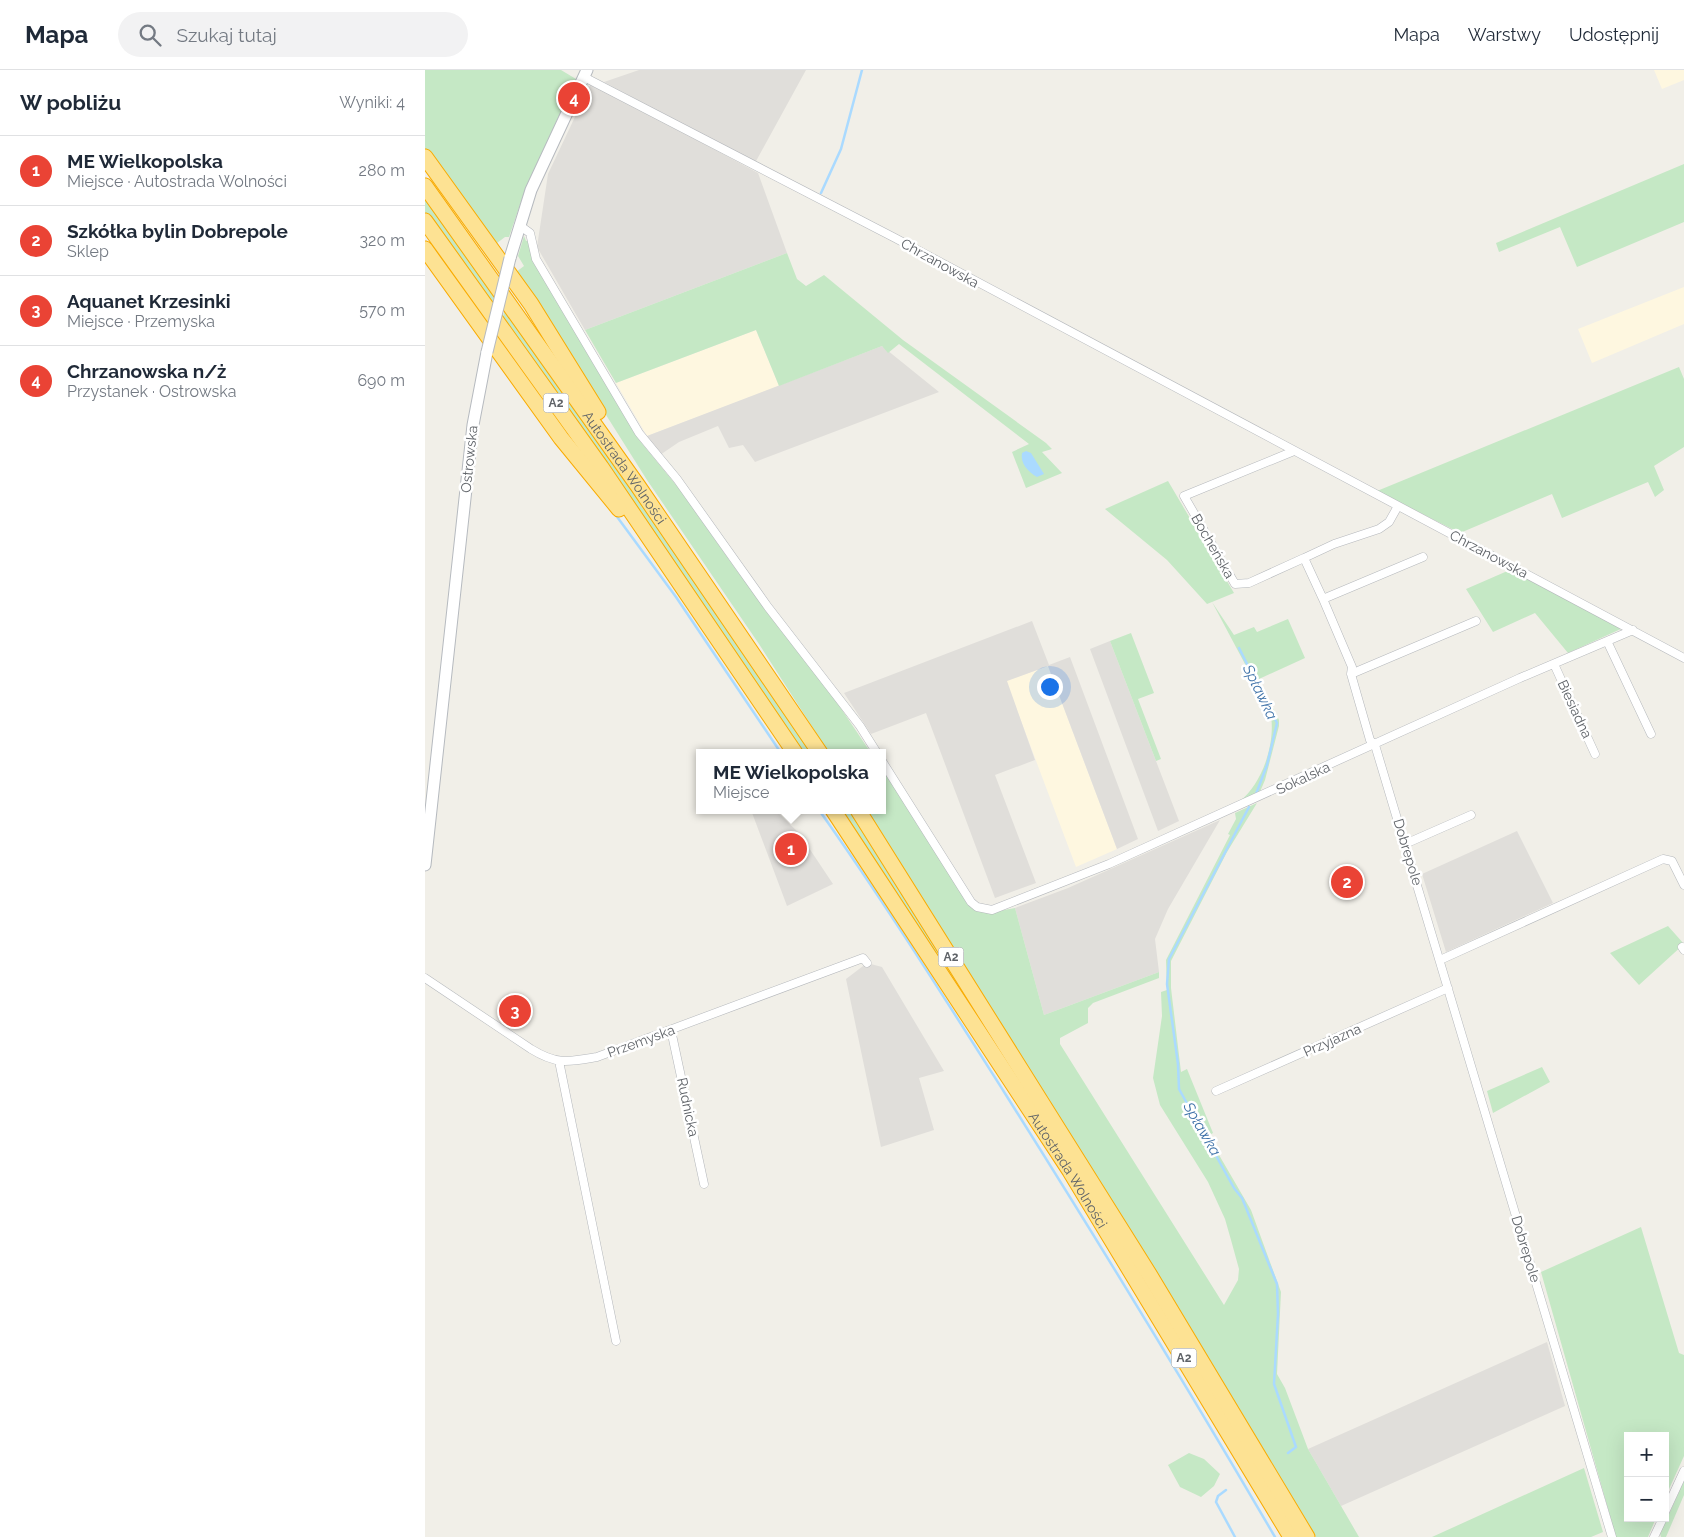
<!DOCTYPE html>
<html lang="pl">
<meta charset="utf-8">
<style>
:root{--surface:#fff;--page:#f2f2f3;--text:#1f2937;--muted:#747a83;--line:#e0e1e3;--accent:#ea4335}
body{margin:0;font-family:Raleway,sans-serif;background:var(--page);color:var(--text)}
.controls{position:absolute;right:15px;bottom:15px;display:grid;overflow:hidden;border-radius:0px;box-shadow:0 5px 20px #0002}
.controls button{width:45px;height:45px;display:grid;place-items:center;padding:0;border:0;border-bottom:1px solid var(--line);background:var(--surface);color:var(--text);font:25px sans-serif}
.you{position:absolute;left:624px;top:616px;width:18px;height:18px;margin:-12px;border:4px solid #fff;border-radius:50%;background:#1a73e8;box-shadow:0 0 0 8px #1a73e833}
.badge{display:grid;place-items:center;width:32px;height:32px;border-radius:50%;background:var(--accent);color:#fff;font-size:16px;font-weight:700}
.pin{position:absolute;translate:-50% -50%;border:2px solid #fff;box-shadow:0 1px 5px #0006}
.popup{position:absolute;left:271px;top:679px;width:190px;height:65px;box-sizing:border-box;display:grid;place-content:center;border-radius:0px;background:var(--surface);filter:drop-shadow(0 1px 4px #0005);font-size:16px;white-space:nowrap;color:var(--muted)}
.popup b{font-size:19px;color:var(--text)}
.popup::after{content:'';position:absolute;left:50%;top:100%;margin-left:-10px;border:10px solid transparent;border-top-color:var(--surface)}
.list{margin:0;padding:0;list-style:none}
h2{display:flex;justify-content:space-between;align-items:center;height:65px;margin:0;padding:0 20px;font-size:21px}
h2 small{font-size:16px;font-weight:400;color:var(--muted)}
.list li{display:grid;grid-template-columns:32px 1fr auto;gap:15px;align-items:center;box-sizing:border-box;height:70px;padding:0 20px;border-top:1px solid var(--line)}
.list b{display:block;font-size:19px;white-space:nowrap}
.list p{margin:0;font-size:16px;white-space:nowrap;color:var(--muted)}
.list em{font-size:16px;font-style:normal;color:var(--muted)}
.icon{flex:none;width:28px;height:28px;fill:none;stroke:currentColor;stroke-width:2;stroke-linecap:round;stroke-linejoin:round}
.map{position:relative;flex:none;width:1259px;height:1467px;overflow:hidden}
header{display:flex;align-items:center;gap:30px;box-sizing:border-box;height:70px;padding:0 25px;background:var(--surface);border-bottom:1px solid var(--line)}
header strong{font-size:24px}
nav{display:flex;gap:28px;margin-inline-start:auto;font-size:18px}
.search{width:350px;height:45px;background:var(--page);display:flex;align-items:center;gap:12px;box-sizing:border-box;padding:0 18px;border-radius:28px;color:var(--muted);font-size:19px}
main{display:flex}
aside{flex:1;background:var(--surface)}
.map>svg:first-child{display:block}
</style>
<header>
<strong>Mapa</strong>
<div class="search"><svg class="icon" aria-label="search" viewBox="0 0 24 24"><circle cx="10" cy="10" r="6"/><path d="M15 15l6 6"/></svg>Szukaj tutaj</div>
<nav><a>Mapa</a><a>Warstwy</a><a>Udostępnij</a></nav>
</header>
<main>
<aside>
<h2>W pobliżu<small>Wyniki: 4</small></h2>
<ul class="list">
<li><span class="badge">1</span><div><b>ME Wielkopolska</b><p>Miejsce · Autostrada Wolności</p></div><em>280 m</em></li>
<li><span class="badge">2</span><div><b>Szkółka bylin Dobrepole</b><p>Sklep</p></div><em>320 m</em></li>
<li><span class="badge">3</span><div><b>Aquanet Krzesinki</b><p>Miejsce · Przemyska</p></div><em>570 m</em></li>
<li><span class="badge">4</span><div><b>Chrzanowska n/ż</b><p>Przystanek · Ostrowska</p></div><em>690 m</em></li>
</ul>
</aside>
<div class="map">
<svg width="1259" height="1467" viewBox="0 0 1259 1467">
<rect width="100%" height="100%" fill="#f1efe8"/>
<!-- commercial -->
<path fill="#fef7e0" d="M1229,0h30v10l-22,9z
M1259,217v37l-92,39 -14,-34z
M331,260l23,56 -132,50 -31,-53z
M623,596l69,183 -41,18 -70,-186z"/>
<!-- industrial -->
<path fill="#e0deda" d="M214,0h167l-51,93 -151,-81z
M166,13l167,90 29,80 -202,77 -48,-83 11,-73z
M457,276l57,46 -184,70 -12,-17 -14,3 -11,-22 -39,16 -19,13 -13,-19z
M607,551l17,44 21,-8 68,182 -21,10 -69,-183 -41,15 28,79 -40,15 41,108 -41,15 -69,-185 -55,21 -27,-41z
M685,571l69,180 -21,10 -68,-182z
M326,740h24l24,23 34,51 -46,22z
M795,750l-52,89 -13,30 4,33 -115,43 -29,-107 53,-20z
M1092,761l36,72 -107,49 -24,-78z
M442,893l15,4 62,104 -25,7 15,52 -53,17 -35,-168z
M1122,1272l18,64 -224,100 -33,-57z"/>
<!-- green -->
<path fill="#c5e8c5" d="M0,0h136l15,9 -50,108 -17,50h-4l-8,6 8,11 -1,5 -79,-110z
M1259,94v58l-107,45 -17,-40 -61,25 -3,-9z
M0,124l71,97 -4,14 -67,-93z
M99,166l2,5 3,-1 56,108 55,93 41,50 56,80 99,130 35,52h-42l-70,-109 -112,-164 -131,-208 8,-6 -6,-10z
M362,183l10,26 9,7 18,-11 79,65 143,103 6,6 -10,3 20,21 -36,15 -14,-36 17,-8 -130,-100 -11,9 -6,-7 -103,40 -23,-56 -140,53 -31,-53z
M81,235l309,448h-14l-299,-433z
M1254,297l5,12v68l-30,19 10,24 -9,7 -7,-15 -86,36 -10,-24 -92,39 -83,-42z
M743,411l66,112 -22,9 22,33 20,-8 3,5 31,-13 17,39 -46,21 20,41v6l-14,54 -6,14 -19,7c23,-18 37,-61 30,-90l-58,-109 -5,2 -40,-44 -62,-51z
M1087,499l111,59 -55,25 -33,-40 -42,19 -27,-43z
M706,563l23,60 -16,6 23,60 -5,2 -46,-120z
M457,699l96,142 10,2 27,-5 29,107 115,-43v6l-66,25 -5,5v15l-28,15v6l164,261 14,-25 1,-11 -8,-29 -6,-21 -17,-37 -48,-77 -7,-27 9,-62 -1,-24 6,-2 -1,-30 64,-125 -2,-1 8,-15 -1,-6 22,-10 -30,49 -56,109v27l10,84 6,-3 26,64 -5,3 43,74 30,82 -4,82 8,14 23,61 51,88h-43l-190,-314 -259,-413h15z
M414,740h14l296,473z
M1243,856l16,18 -45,41 -29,-32z
M1117,997l8,15 -57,31 -6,-22z
M1216,1157l38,126 5,2v101l-19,42v-62h-37v82h28l-8,19h-32l-75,-265z
M764,1383l15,6 16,15 -6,12 -13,11 -21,-10 -12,-22z
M1159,1398l19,64 -12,5h-159z
M1259,1411v14l-18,42h-5l-1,-3z"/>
<!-- water -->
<path fill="#aadaff" d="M601,381l5,2 13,21 -7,3c-9,-5 -17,-14 -15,-24z"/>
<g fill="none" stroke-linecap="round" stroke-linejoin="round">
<!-- stream -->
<path stroke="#aadaff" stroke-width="2.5" d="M396,123l20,-44 21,-79
M190,444l61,83 105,156
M814,578l38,75 -10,42 -11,29
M824,737l-80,152 -2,25 11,80 1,25 55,99 8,10 35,86 1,30 -4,70 22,63 -8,6
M394,740c66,93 126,189 187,285 92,146 182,293 269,442
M801,1420l-8,6 -2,6 19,35"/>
<defs>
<path id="street" d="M159,7l311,161 789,420
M94,155l11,8 6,26 103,174 38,46 91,128 92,119 17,27
M869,381l-110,45 51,88 14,-1 55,-25 19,41
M998,487l-100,42 29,68 -1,7 19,66 5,5 237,792
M879,488l30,-14 45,-15 10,-7 9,-16
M1182,571l44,93
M1129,594l41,90
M926,604l125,-53
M457,691l89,141 6,5 15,3 117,-46 411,-186 113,-48
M980,774l66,-29
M1257,877l2,3
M1015,890l223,-101 9,2 12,24
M0,908l106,71c26,16 37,13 66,8l266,-99 4,5
M246,960l33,154
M134,991l57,280
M791,1021l232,-103
M1240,1442l19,-41
M1229,1467l9,-19"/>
<path id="secondary" d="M85,188l21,-68 56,-120
M0,795l48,-440 14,-73"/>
<g id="highway">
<path d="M0,87l106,147 67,108"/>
<path id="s1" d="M0,116l213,300 182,267"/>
<path d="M0,151l176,246 194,286"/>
<path d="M0,179l136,189 58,71"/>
<path id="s2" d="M408,740l237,361 221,366"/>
<path d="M433,740l291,464 158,263"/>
</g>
</defs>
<!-- street casing -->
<use href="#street" stroke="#b5b8bc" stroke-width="9"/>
<!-- secondary casing -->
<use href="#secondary" stroke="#b6babf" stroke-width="13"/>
<!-- highway casing -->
<use href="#highway" stroke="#f9ab00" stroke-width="17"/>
<!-- street -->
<use href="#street" stroke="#fff" stroke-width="8"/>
<!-- secondary -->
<use href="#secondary" stroke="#fff" stroke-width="11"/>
<!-- highway -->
<use href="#highway" stroke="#fde293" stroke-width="15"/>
<defs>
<path id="secondary-bridge" d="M62,282l23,-94"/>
</defs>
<!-- secondary-bridge casing -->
<use href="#secondary-bridge" stroke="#b6babf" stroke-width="13" stroke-linecap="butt"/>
<!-- secondary-bridge -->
<use href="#secondary-bridge" stroke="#fff" stroke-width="11"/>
</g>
<g text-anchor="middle" stroke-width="5" stroke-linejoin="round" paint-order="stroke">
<!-- shield labels -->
<g fill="#fff" stroke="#8f9295" stroke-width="1">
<rect x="118.5" y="323.5" width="25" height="19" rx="4"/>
<rect x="513.5" y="877.5" width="25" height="19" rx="4"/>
<rect x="746.5" y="1278.5" width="25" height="19" rx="4"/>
</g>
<g font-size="12" font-weight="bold" fill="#5f6368">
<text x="131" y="337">A2</text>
<text x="526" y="891">A2</text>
<text x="759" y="1292">A2</text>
</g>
<!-- street labels -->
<g font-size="14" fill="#5f6368" stroke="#fff">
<text transform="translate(515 193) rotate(29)" y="5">Chrzanowska</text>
<text transform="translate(44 389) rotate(-84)" y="5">Ostrowska</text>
<text dy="5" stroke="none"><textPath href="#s1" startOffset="345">Autostrada Wolności</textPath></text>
<text transform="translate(788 476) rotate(60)" y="5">Bocheńska</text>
<text transform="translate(1064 484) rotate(28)" y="5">Chrzanowska</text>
<text transform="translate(1150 639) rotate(65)" y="5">Biesiadna</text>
<text transform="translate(878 708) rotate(-25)" y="5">Sokalska</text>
<text transform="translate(983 782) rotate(73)" y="5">Dobrepole</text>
<text transform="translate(907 970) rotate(-24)" y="5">Przyjazna</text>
<text transform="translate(216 971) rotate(-20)" y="5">Przemyska</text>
<text transform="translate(263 1037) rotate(78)" y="5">Rudnicka</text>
<text dy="5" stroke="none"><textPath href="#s2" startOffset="430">Autostrada Wolności</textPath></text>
<text transform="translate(1101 1179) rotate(73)" y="5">Dobrepole</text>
</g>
<!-- water labels -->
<g font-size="15" font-style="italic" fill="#4174aa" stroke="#fff">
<text transform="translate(835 622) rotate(64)" y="5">Spławka</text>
<text transform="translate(777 1059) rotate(60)" y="5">Spławka</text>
</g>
</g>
</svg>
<div class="controls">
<button>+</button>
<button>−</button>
</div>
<div class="you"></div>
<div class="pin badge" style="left:366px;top:779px">1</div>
<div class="popup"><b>ME Wielkopolska</b>Miejsce</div>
<div class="pin badge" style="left:922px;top:812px">2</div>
<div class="pin badge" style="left:90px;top:941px">3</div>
<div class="pin badge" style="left:149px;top:28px">4</div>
</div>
</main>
